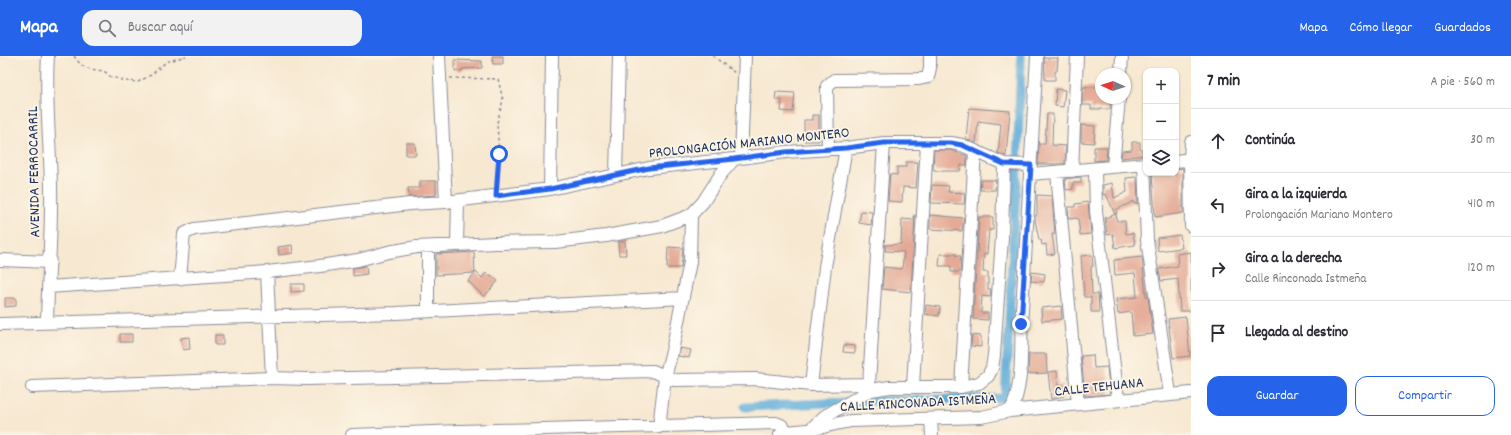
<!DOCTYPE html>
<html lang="es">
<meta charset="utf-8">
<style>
:root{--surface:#fff;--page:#f2f2f3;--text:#2b2b33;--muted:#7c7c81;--line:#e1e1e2;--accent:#2563eb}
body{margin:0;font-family:Dekko,sans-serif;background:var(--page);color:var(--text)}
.controls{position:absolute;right:12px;top:12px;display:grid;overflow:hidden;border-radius:8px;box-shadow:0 1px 3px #0004}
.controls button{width:36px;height:36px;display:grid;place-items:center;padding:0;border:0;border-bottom:1px solid var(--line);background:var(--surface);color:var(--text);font:20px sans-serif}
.compass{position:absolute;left:1095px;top:12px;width:36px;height:36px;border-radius:50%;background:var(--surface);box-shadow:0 1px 3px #0004;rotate:273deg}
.stop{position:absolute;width:12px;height:12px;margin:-9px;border:3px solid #2563eb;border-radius:50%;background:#fff}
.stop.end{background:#2563eb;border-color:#fff;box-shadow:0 1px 4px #0008}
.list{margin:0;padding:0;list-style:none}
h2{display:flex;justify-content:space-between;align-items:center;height:52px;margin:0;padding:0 16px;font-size:17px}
h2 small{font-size:13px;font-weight:400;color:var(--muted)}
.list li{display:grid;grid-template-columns:26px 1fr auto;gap:12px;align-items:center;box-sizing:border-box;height:64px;padding:0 16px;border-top:1px solid var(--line)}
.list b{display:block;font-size:15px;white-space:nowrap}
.list p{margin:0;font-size:13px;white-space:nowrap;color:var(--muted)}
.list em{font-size:13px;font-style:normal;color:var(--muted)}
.actions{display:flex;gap:8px;padding:12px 16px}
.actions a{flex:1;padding:9px 0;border:1px solid var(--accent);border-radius:12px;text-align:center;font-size:14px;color:var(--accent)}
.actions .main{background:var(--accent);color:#fff}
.icon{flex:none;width:22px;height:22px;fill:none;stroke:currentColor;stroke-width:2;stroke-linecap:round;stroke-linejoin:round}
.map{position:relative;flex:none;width:1191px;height:379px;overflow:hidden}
header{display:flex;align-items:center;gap:24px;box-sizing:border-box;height:56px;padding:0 20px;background:var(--accent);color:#fff}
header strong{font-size:19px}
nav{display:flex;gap:22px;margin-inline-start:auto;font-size:14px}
.search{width:280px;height:36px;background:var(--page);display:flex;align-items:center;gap:10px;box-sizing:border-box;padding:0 14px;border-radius:12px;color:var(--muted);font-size:15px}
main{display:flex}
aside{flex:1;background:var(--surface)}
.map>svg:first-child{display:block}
</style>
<header>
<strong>Mapa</strong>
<div class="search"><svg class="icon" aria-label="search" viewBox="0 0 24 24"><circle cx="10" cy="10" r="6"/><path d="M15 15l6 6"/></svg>Buscar aquí</div>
<nav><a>Mapa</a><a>Cómo llegar</a><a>Guardados</a></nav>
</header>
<main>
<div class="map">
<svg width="1191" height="379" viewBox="0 0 1191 379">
<rect width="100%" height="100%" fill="#fcf5e5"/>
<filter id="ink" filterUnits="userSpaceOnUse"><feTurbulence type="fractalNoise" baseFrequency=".025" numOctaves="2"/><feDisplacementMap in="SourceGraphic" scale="8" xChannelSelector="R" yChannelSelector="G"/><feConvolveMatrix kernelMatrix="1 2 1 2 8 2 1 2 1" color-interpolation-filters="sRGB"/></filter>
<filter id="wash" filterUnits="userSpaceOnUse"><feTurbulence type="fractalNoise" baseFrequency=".012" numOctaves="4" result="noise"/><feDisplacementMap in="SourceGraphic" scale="16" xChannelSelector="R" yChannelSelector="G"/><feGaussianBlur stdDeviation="0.9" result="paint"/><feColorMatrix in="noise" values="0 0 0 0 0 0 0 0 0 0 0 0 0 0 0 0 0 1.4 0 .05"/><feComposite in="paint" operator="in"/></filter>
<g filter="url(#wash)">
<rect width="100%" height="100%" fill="#f7e8d1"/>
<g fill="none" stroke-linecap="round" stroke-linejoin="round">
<!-- canal -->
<path stroke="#60aeda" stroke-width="9" d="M745,351l120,-6 140,-3 12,-227 4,-115"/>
</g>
<g id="blocks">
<!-- building -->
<path fill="#e4aa96" d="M492,0h11v8h-10z
M1044,2h14l-1,13h-2v9h-10z
M455,4l27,1v7l-20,1v2h-7z
M1083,31h18v11h10l-1,11h-19v-4h-9z
M1056,33l9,1 -2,17 -8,-1z
M776,36l19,1 -2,19 -12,-1 1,-11h-7z
M969,52l41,3 -4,45 -8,-3 3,-29 -23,-3 -2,22 -10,-4z
M1047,58h6l-1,31 14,1 -1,18h-27l1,-20h6z
M812,59h7v26h-15v-21h8z
M1081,69l14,1 -1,17 -13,-1z
M1132,86h8v8h4l1,5 -24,3 1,-7 10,-1z
M406,87h9l1,12h-10z
M1094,91h13l-1,13 -12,1z
M934,94h16l17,6v9h-6l-1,6h-24v-1h-3z
M906,106h12l-2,26 -13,-1 -1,15 -14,-1 2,-27 7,1v-8h9z
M1183,112v45l-28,4 -3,-44h24v-4z
M1081,121v6h-8v6l-7,1 -1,-11z
M1137,121l1,26 -4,1v-3l-18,9 1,3 -2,1 -9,-20 -3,1v-10l9,-2 2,15 13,-6 -1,-14z
M981,124h15l-1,10h-15z
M420,125h16v14l-27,2 -1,-9h12z
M932,129l17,1 -1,6 17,1 -1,11 -33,-1z
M1037,139l15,1 3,38h-3l3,20 -8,1 -1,-11 -4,1 -1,-5h-2l-4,-20v-4l2,-1z
M1088,146l3,32 -11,1 -2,-17 -9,1 -1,-12h7v-3z
M861,155l11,1 -1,13 -12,-2z
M1116,158l1,7h8l1,13 7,-1 2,12 -20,3 -2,-14 -6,1 -2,-17z
M914,159h1l-4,77 -29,-3 2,-22 18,2 2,-17 -19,-1v-6l16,-1 1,-25 12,1z
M930,159l34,3 -2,13 -32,-2z
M979,161h14v13h-4l-2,24h-3l-1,18h5v17h3l-1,8 -8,-1 -1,17h7v7l-15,-1z
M1180,179l2,13 -24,3 -1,-13z
M625,185l1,14h-7l-1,-13z
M292,189l1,8 -14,2 -1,-8z
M668,191l15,1 -2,20h-14z
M474,196l1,21 -39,2v-21z
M1191,196v59h-11l-2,-32 -17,2 -2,-12 19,-3 -1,-12z
M940,198h16v2h5l-1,16h-9v-6h-12z
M1092,199l1,11 -2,1 1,27h6l1,18h-8v-15h-7l-3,-41z
M1142,201l4,39h2l5,38 -20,2 -2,-24 -13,2 -2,-15 21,-2 -2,-24 -20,2 -1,-15z
M366,210l1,8 -14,2v-8z
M476,216l6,6 4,-5 3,3 2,-1 7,6 -14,16 -16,-16z
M1032,216l13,2 -1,8 -13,-1z
M291,228h13v7l-13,1z
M5,242h11v8l-11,1z
M926,249l14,2 -1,9 -14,-2z
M1061,250l1,13 -20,2 -1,-13z
M1186,261l4,39 -17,2 -5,-39z
M120,278h12v8h-12z
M215,279h8v10h-8z
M972,279l9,1v11l-10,-1z
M189,281l1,12 -7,1 -2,-12z
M844,289l11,1v7l-12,-1z
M680,292l11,2 -2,8 -11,-2z
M1029,298h17l1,19 -19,1z
M1093,299l1,13 13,-1 3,27 -25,2 -4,-40z
M1057,315l1,15 5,-1 1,11 -13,3 -3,-27z"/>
</g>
</g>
<g filter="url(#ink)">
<use href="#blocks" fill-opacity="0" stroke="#898c98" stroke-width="1"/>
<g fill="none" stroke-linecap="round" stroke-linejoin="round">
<defs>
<path id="minor" d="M439,0l7,146
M1121,18l1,-18
M1191,86l-1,17 1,67
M828,93l-1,-63 7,-6 85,-1 9,-2 2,-9v-12
M741,102l4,-102
M1176,105l15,-2
M1144,108l3,76 23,154
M1113,111l6,-69
M1095,113l1,42 22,189
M1072,115l5,-115
M1057,117l21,231
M1031,118l115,-10
M616,119l3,-119
M550,133l2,-133
M457,189l1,-44
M0,204l50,2
M267,216l5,106
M180,223l4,-45 10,-5 216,-25 36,-2 104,-13 99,-21 85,-9 52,-7 60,-4 38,-5h67l11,2 42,19 27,1
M48,231l219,-15 53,-6 38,-6 30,-8 29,-5 78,-4 60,-1 51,-6 56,-10 29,-11 12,-13 18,-28 13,-15
M428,255v-64
M47,266c1,-46 5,-91 4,-137 -1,-42 -6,-88 -3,-129
M0,268l396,-11 287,-15
M811,329l14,-118 21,-119
M913,330l14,-243
M32,331l240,-9 34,1 347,-8 21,9 82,-1 55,6 58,-1
M961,331l14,-236
M871,334l-2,-6 15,-241
M1010,355l181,-18
M931,363l1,16
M659,371l6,-50 7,-26 18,-89 1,-47
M812,372l13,-12 46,-26 19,-3h71l18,-4 9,-7 4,-8 2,-13 8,-118 2,-73
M352,379l108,-4 316,-8 5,2 10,10
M780,379c10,-5 16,-3 27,-5 15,-2 29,-7 44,-9l130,-4 29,-6c15,-23 10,-72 12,-101 5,-85 10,-169 15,-254"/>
</defs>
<!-- minor casing -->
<use href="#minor" stroke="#898c98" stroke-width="14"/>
<!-- path -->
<path stroke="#898c98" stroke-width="1.5" stroke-dasharray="3 3" stroke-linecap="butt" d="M74,0l7,9 9,4 14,2 7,6 15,4 12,1 13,-7 15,-13 20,-6
M713,0l22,17
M450,22l48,1 5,21 -6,23 2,31 -2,32"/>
<!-- minor -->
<use href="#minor" stroke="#fff" stroke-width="12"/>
</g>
</g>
<g fill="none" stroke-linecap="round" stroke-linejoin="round" filter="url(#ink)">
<!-- route -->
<path stroke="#2563eb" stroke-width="5" d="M499,98l-3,42 54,-7 99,-21 85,-9 52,-7 60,-4 38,-5h67l11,2 42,19 27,1 -10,159"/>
</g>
<g text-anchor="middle" stroke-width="3.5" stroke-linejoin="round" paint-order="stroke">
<!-- street labels -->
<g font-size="15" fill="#1b2f5e" stroke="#fcf5e5">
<text transform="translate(749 86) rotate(-6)" y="5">PROLONGACIÓN MARIANO MONTERO</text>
<text transform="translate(33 116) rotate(-91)" y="5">AVENIDA FERROCARRIL</text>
<text transform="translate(1099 330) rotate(-6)" y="5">CALLE TEHUANA</text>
<text transform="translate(918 346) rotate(-3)" y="5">CALLE RINCONADA ISTMEÑA</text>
</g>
</g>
</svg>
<div class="controls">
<button>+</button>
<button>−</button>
<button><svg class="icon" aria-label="layers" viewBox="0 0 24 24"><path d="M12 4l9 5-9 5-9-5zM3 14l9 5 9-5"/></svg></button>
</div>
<svg class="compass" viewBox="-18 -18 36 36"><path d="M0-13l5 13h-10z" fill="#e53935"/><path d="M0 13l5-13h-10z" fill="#7c7c81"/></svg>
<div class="stop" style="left:499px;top:98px"></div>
<div class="stop end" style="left:1021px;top:268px"></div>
</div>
<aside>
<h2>7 min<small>A pie · 560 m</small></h2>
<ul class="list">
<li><svg class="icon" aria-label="ahead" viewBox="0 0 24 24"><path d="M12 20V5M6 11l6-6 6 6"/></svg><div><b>Continúa</b></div><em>30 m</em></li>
<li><svg class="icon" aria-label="left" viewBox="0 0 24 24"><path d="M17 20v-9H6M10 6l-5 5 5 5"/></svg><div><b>Gira a la izquierda</b><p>Prolongación Mariano Montero</p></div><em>410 m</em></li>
<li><svg class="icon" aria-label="right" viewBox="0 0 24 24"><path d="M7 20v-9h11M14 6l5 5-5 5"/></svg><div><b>Gira a la derecha</b><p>Calle Rinconada Istmeña</p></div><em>120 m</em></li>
<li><svg class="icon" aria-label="arrive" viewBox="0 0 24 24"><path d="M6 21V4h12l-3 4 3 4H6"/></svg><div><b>Llegada al destino</b></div></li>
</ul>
<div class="actions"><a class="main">Guardar</a><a>Compartir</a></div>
</aside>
</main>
